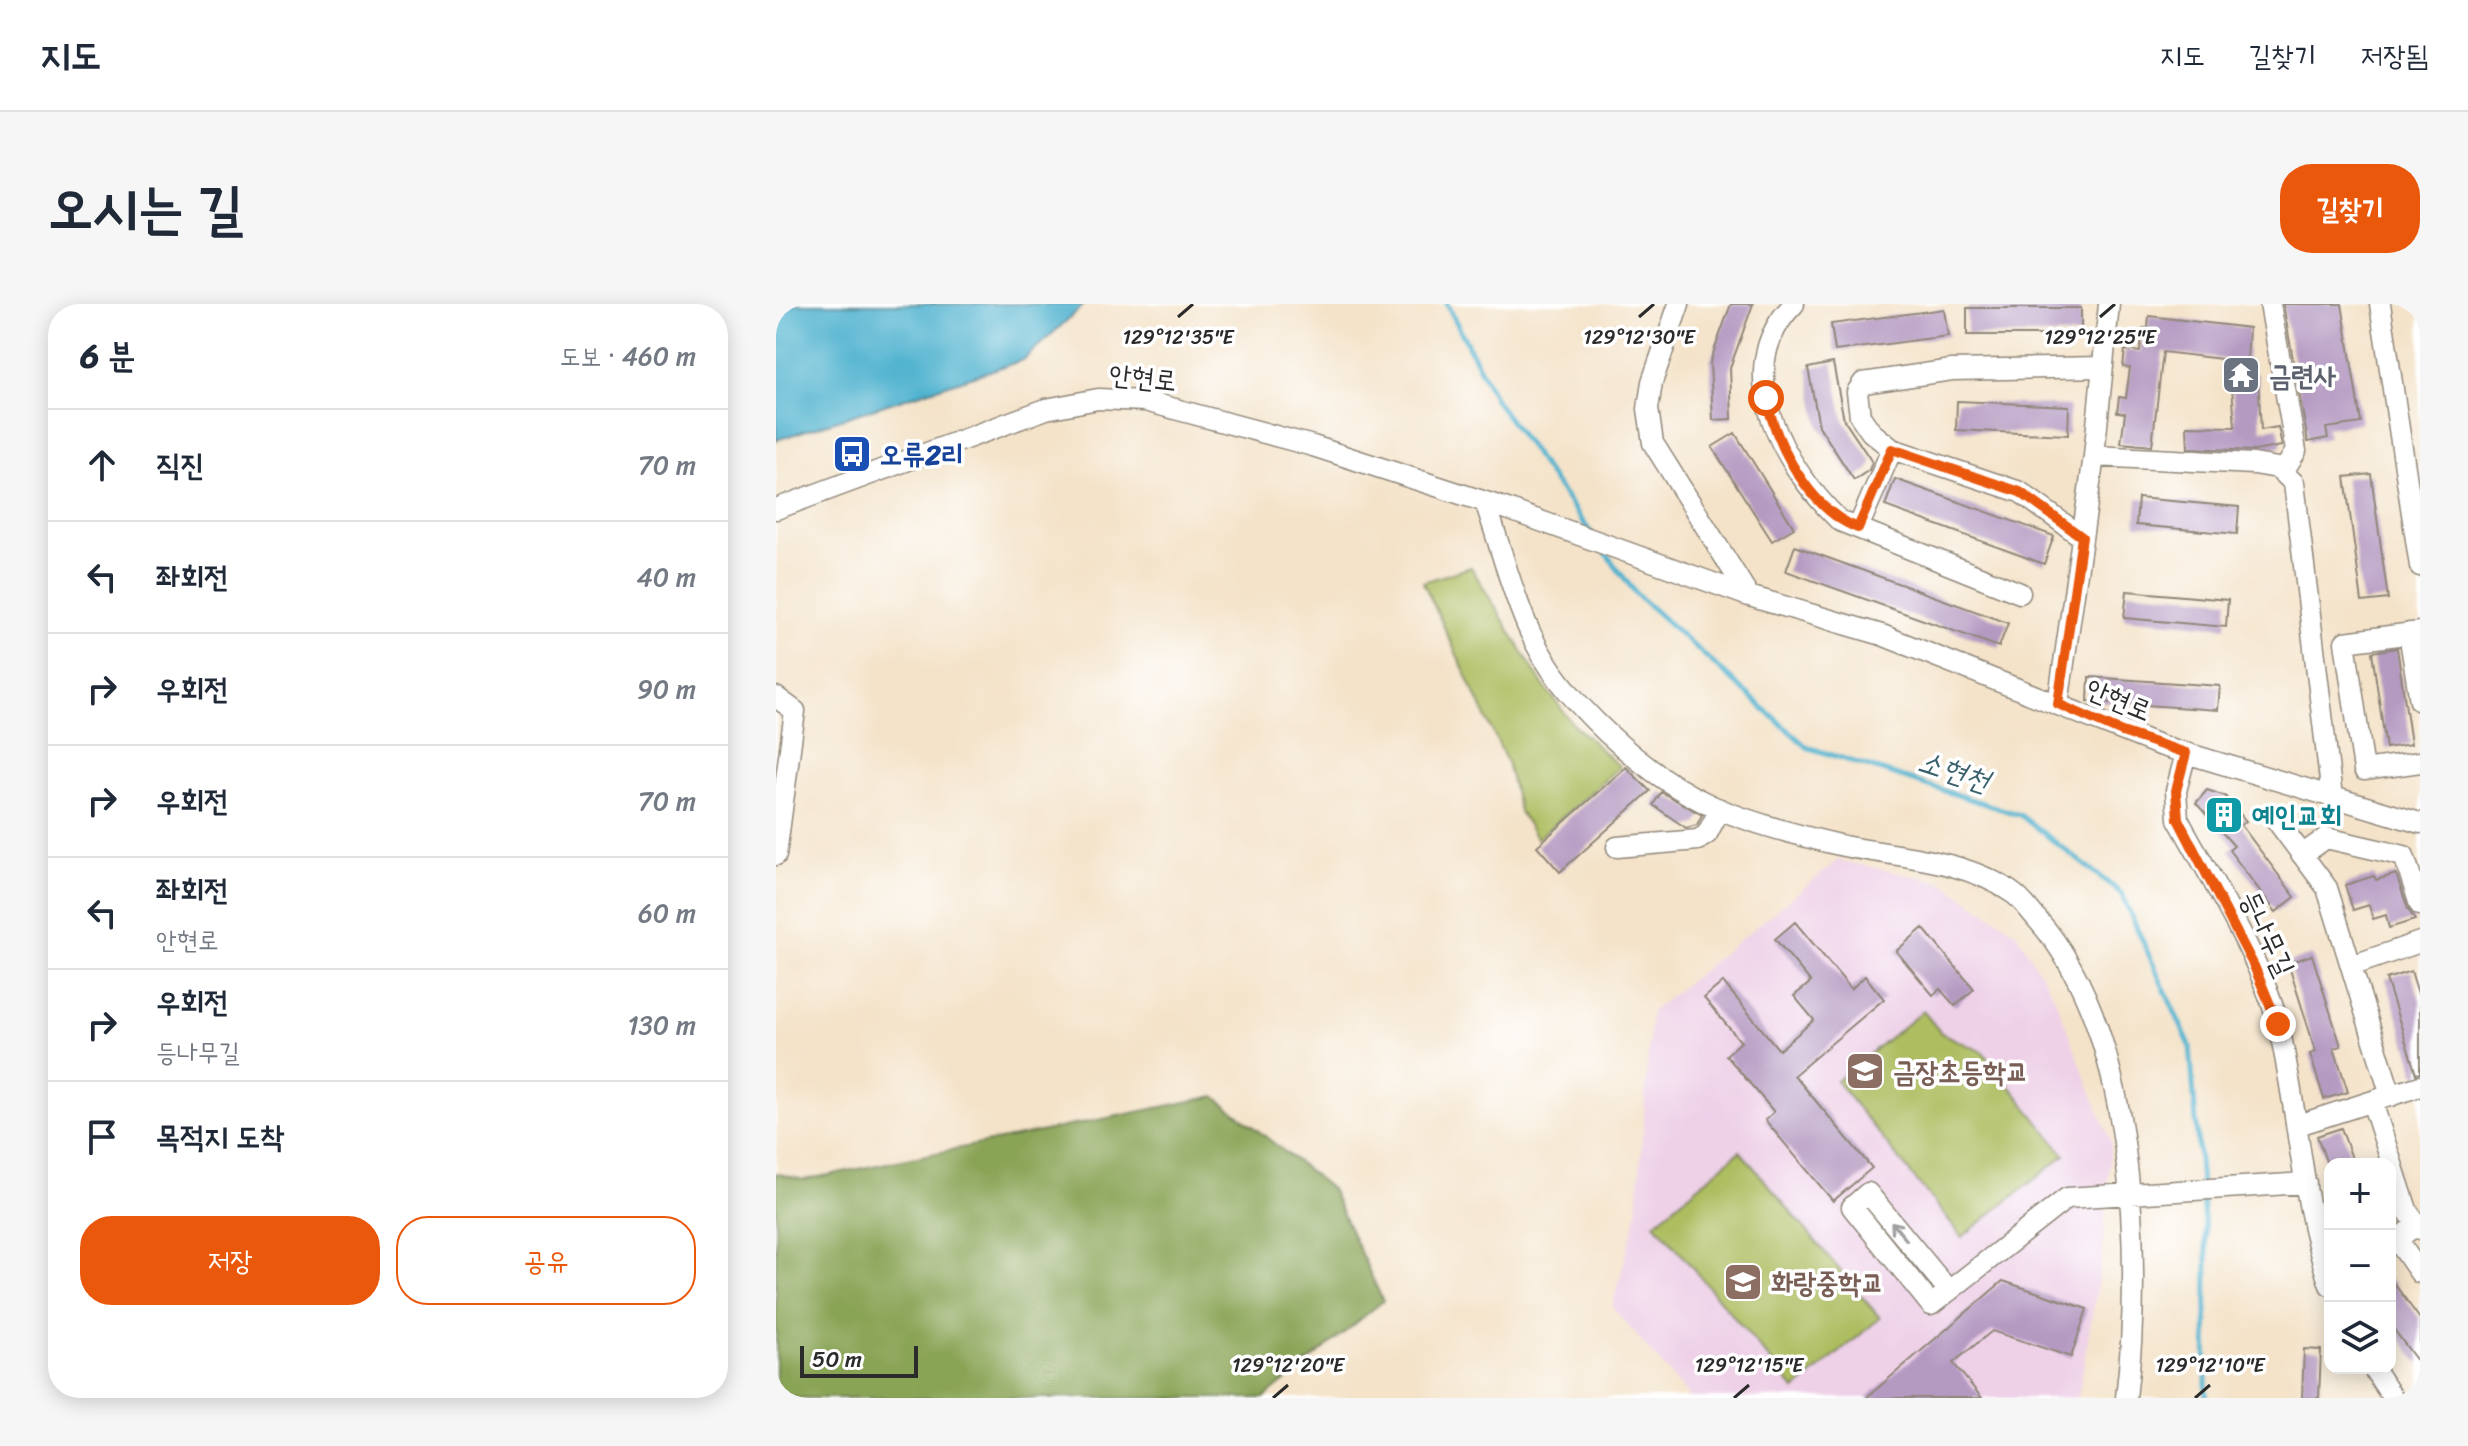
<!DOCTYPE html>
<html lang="ko">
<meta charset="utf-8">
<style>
:root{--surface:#fff;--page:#f6f6f7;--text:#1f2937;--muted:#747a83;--line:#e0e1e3;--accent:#ea580c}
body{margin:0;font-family:Sriracha,"Poor Story",sans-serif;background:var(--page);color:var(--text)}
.controls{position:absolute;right:24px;bottom:24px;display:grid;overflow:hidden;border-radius:16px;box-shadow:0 4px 20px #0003}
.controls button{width:72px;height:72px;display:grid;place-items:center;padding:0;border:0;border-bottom:2px solid var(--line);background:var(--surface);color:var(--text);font:40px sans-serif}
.scale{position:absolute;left:24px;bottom:20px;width:118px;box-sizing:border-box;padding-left:8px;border:4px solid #2b2b2b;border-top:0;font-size:22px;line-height:28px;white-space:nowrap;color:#2b2b2b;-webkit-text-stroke:6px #fff;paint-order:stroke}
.stop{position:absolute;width:24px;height:24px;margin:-18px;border:6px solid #ea580c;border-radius:50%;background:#fff}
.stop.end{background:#ea580c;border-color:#fff;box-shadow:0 2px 8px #0008}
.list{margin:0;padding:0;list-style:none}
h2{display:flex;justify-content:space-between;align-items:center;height:104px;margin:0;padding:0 32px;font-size:34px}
h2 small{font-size:26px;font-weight:400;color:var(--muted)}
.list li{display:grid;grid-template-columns:52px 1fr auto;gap:24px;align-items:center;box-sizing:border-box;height:112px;padding:0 32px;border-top:2px solid var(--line)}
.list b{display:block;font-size:30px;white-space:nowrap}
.list p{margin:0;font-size:26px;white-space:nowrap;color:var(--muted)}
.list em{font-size:26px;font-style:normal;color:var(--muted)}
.actions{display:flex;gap:16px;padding:24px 32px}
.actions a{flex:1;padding:18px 0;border:2px solid var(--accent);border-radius:32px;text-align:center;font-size:28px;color:var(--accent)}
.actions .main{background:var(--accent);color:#fff}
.icon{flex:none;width:44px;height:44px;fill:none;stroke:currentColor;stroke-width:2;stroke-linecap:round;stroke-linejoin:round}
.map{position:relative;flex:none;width:1644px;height:1094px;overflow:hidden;border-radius:32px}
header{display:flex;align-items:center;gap:48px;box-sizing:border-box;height:112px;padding:0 40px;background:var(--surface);border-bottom:2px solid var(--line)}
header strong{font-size:38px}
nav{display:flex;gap:44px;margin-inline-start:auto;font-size:28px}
.intro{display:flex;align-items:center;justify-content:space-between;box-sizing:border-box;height:192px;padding:0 48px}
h1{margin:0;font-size:56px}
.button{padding:20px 36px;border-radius:32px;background:var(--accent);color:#fff;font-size:28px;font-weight:700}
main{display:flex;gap:48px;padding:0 48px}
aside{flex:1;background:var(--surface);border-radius:32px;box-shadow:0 4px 20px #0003}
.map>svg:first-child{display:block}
</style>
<header>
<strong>지도</strong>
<nav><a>지도</a><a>길찾기</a><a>저장됨</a></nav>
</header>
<div class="intro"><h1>오시는 길</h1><a class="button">길찾기</a></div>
<main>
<aside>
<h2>6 분<small>도보 · 460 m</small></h2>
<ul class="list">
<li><svg class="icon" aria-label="ahead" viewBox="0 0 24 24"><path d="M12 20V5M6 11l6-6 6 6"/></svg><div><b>직진</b></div><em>70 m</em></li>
<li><svg class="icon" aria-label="left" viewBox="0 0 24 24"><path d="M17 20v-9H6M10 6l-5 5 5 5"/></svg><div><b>좌회전</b></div><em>40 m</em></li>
<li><svg class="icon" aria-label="right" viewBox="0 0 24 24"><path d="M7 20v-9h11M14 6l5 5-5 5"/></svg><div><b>우회전</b></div><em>90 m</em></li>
<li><svg class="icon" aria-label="right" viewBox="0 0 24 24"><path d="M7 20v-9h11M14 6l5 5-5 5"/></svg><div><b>우회전</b></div><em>70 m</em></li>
<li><svg class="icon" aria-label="left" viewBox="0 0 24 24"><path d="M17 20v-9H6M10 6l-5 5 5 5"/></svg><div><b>좌회전</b><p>안현로</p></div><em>60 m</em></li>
<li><svg class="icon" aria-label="right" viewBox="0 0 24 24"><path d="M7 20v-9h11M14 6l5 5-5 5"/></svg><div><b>우회전</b><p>등나무길</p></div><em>130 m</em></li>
<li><svg class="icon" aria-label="arrive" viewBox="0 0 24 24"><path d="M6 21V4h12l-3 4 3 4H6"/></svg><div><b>목적지 도착</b></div></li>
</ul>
<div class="actions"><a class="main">저장</a><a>공유</a></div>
</aside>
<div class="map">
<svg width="1644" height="1094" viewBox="0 0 1644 1094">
<rect width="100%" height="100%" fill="#fff"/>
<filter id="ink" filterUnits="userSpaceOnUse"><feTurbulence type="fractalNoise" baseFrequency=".0125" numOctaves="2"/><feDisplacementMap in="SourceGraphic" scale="16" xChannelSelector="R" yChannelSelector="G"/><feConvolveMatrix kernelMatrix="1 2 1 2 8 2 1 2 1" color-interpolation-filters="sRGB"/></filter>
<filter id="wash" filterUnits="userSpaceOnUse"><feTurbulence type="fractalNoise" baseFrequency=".006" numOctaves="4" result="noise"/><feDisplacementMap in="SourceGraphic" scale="32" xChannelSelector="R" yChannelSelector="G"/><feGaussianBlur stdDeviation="1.8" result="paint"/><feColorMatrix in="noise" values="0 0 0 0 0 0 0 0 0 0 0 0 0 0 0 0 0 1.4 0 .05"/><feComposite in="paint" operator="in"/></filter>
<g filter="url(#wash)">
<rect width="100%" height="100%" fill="#f4e3c9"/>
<!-- built -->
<path fill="#eed0e7" d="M1062,556l104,22 74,50 38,64 57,146 -9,115 -24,141h-388l-78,-91 25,-94 14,-201z"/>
<!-- green -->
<path fill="#adbd60" stroke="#6c7446" stroke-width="2" d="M695,263l70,115 32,42 47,43 -83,72 -18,-28 -12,-49 -84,-180z
M1147,707l18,22 42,19 82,103 -103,82 -126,-156z
M964,847l140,167 -85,72 -140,-167z"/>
<!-- forest -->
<path fill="#8aa456" stroke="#5a6840" stroke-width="2" d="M439,792l116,93 52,112 -119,97h-488v-225l28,7z"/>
<!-- water -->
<path fill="#50b2cf" stroke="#3e6e7d" stroke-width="2" d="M0,0h309l-62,56 -247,80z"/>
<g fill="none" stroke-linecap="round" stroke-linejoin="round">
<!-- stream -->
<path stroke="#50b2cf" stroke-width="5" d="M671,0l49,97 95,132
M828,247l33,44 170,152 213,68 101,78 69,153 11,139
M1426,891l5,58 -1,145"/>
</g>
<g id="blocks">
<!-- building -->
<path fill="#b499c1" d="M955,0h22l-23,64 2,51 -19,1 -3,-58z
M1507,0h59l19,119 -35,5 2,10 -20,4z
M1191,4h114v27h-114z
M1168,5l4,27 -113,15 -4,-27z
M1373,12l100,12 -3,49 12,-2 3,55 17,-3 4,19 -27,5 -67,-3 -1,-22 48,1 -5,-67 -67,-8 -11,94 -31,-3 4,-30 -8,-1 2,-15 7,1 4,-30 -7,-1 2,-17 15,2 3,-24h5z
M1057,59l11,57 28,42 -3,8 -15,10 -35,-54 -11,-58z
M1181,97l112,5 -1,29 -112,-5z
M959,129l59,95 -22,13 -60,-94z
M1595,170l17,125 -26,3 -17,-125z
M1119,175l159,57 -10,28 -159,-58z
M1362,194l101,9 -2,27 -101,-9z
M1019,242l213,77 -9,24 -213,-76z
M1351,287l101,9 -2,27 -102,-9z
M1621,344l14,96 -25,4 -14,-96z
M1313,373l131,9 -2,24 -130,-9z
M850,463l24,24 -90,81 -23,-26z
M1431,486l18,6 21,25 -5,4 54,72 -19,15 -47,-62 5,-4 -38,-43z
M885,488l41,23 -5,10 -11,3 -33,-23z
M1620,570l12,35 7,11 -26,8 -3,-13 -13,4 -4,-14 -16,5 -8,-25 29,-9 2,4z
M1019,618l56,67 14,-13 19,23 -90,76 78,93 -39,33 -68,-81 9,-8 -48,-57 15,-13 -37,-44 19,-16 56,68 35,-30 -20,-24 17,-14 -36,-43z
M1147,624l51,61 -19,17 -15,-17 -7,6 -37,-44z
M1536,651l29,91 -7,2 14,44 -24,7 -14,-45 6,-2 -28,-89z
M1635,667l9,29v73l-4,1 -30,-95z
M1565,824l13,36h-27l-10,-28z
M1614,974l30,41v46l-30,-41z
M1227,977l84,28 -16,48 -79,-26 -39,32 29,35h-116z
M1528,1045l17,1 -2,48h-17z"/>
</g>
</g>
<g filter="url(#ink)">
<use href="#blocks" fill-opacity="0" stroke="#90877a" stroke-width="2"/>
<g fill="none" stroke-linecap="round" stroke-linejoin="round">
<defs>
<path id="minor" d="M903,0l-27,78 -4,27 5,34 96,153
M1018,0c-67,67 -9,164 46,217l180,72
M1494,0l26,147 -13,21
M1604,0l40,262
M1318,152l160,8 24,4 16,15 38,314
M709,198c15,42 26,89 45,130 30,67 115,144 182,174 41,18 88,30 132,40 54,11 120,13 167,46 10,6 18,18 26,27 98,109 106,339 89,479
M0,205l270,-100 52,-10 47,2 168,45 194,63 242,87 133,39 277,110 261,78
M1082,224l34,-79
M1306,233l-62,-45 -128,-43 -21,-17 -11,-16 -3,-24 6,-9 89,-13 151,-3
M1644,328l-75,10 19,128 56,-8
M1633,329l11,68
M0,393l19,14 -19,144
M1282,400l36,-248 15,-152
M1410,449l-10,38 2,28c33,60 85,143 101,209 20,85 22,174 51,257
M1501,517l50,67 64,208
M841,543l81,-7 9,-6 13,-25
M1526,551l24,-17 78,18 16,49
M1575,662l69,-24
M1596,798l35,108 13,19
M1522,821l122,-39
M1641,920l-20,16 23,33
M1173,987l-81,-98 -16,14 79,98 136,-107 239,-15
M1597,1064l20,30"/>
</defs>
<!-- minor casing -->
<use href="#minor" stroke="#90877a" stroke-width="23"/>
<!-- minor -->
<use href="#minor" stroke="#fff" stroke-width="20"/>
</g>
<!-- one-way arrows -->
<defs><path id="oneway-shaft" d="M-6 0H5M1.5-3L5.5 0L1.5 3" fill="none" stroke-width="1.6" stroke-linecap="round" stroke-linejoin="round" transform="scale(2)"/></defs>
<use stroke="#a0a0a0" href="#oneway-shaft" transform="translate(1123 927) rotate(-130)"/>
</g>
<g fill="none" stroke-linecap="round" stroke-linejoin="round" filter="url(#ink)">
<!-- route -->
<path stroke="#ea580c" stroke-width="10" d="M990,94c11,48 44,112 92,130l34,-79 128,43 62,45 -24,167 64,28 64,21 -10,38 2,28 76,147 24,58"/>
</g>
<!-- ticks -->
<path fill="none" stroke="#2b2b2b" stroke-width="3" d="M402,13l15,-13M863,13l15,-13M1324,13l15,-13M497,1094l15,-13M958,1094l15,-13M1419,1094l15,-13"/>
<!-- icons -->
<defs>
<symbol id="temple-square" viewBox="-11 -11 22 22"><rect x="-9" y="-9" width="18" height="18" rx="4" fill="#6b7280" stroke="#fff"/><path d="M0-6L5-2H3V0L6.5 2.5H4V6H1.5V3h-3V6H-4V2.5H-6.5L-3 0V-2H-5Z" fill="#fff"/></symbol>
<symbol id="bus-square" viewBox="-11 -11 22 22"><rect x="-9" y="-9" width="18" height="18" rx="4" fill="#1a4fb4" stroke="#fff"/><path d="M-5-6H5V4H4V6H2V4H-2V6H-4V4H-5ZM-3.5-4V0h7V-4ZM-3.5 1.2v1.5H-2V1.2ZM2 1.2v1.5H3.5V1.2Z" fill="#fff"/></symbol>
<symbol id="building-square" viewBox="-11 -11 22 22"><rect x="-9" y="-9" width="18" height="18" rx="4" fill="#0f9aa8" stroke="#fff"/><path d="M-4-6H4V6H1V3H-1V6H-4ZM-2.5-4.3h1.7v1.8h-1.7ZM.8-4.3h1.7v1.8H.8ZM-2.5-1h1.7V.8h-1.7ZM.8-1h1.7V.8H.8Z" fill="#fff"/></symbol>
<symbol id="school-square" viewBox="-11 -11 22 22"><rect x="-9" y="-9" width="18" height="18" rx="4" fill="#8d6e63" stroke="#fff"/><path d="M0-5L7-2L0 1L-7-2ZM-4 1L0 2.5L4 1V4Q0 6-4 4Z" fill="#fff"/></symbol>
</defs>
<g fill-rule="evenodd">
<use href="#temple-square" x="1443" y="49" width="44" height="44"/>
<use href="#bus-square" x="54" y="128" width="44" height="44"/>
<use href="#building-square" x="1426" y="489" width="44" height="44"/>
<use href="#school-square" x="1067" y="745" width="44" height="44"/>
<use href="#school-square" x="945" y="956" width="44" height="44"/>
</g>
<g text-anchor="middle" stroke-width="7" stroke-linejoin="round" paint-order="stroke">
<!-- worship labels -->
<g font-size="28" font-weight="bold" fill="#5b616d" stroke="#fff" text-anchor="start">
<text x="1493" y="81">금련사</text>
</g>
<!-- street labels -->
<g font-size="28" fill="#2b2b2b" stroke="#fff">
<text transform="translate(367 73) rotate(6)" y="10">안현로</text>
<text transform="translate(1343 395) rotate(22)" y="10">안현로</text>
<text transform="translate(1492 629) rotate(65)" y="10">등나무길</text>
</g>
<!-- transit labels -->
<g font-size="28" font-weight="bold" fill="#164399" stroke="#fff" text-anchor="start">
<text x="104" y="160">오류2리</text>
</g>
<!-- culture labels -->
<g font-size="28" font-weight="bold" fill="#0d838f" stroke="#fff" text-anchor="start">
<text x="1476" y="521">예인교회</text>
</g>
<!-- education labels -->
<g font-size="28" font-weight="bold" fill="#785e54" stroke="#fff" text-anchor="start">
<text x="1117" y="777">금장초등학교</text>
<text x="995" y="988">화랑중학교</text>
</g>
<!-- water labels -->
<g font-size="30" font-style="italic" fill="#3a616d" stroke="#fff">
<text transform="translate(1178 467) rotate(18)" y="10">소현천</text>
</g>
</g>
<g font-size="20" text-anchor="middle" fill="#2b2b2b" stroke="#fff" stroke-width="7" stroke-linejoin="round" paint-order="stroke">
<text x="402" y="40">129°12'35"E</text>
<text x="863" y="40">129°12'30"E</text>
<text x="1324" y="40">129°12'25"E</text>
<text x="512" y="1068">129°12'20"E</text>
<text x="973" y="1068">129°12'15"E</text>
<text x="1434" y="1068">129°12'10"E</text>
</g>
</svg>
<div class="controls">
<button>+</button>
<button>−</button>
<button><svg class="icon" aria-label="layers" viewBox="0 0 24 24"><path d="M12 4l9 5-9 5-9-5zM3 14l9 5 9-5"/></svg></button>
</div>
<div class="scale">50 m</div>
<div class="stop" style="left:990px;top:94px"></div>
<div class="stop end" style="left:1502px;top:720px"></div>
</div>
</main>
